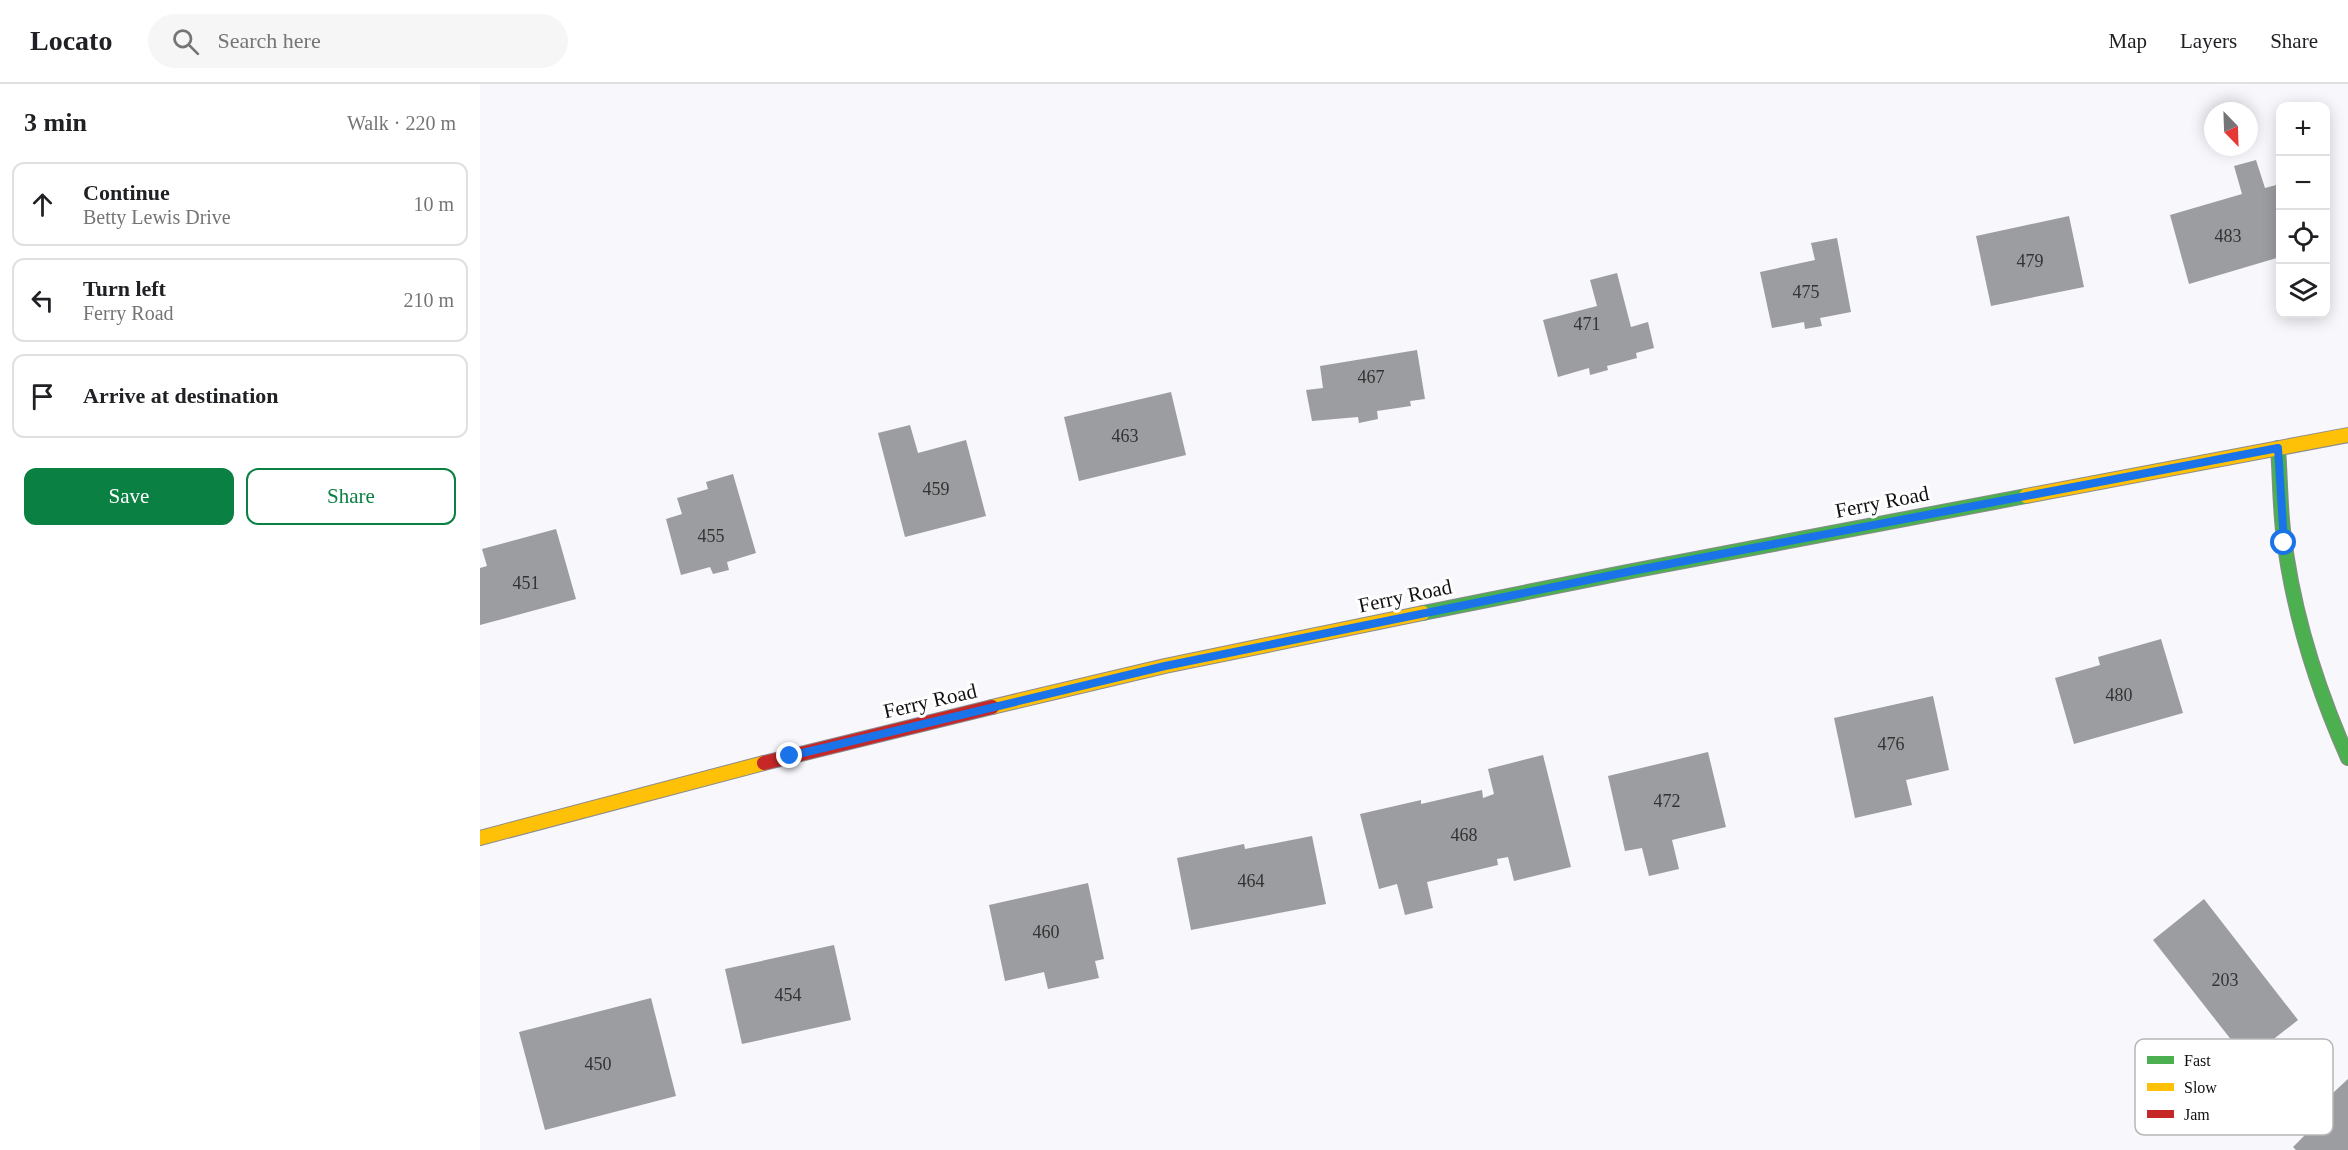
<!DOCTYPE html>
<meta charset="utf-8">
<style>
:root{--surface:#fff;--page:#f6f6f6;--text:#202124;--muted:#757577;--line:#e0e0e0;--accent:#0b8043}
body{margin:0;font-family:"Times New Roman",serif;background:var(--page);color:var(--text)}
.controls{position:absolute;right:18px;top:18px;display:grid;overflow:hidden;border-radius:12px;box-shadow:0 3px 15px #0003}
.controls button{width:54px;height:54px;display:grid;place-items:center;padding:0;border:0;border-bottom:2px solid var(--line);background:var(--surface);color:var(--text);font:30px sans-serif}
.compass{position:absolute;left:1724px;top:18px;width:54px;height:54px;border-radius:50%;background:var(--surface);box-shadow:0 3px 15px #0003;rotate:157deg}
.stop{position:absolute;width:18px;height:18px;margin:-14px;border:4px solid #1a73e8;border-radius:50%;background:#fff}
.stop.end{background:#1a73e8;border-color:#fff;box-shadow:0 2px 6px #0008}
.list{margin:0;padding:0;list-style:none}
h2{display:flex;justify-content:space-between;align-items:center;height:78px;margin:0;padding:0 24px;font-size:26px}
h2 small{font-size:20px;font-weight:400;color:var(--muted)}
.list li{display:grid;grid-template-columns:39px 1fr auto;gap:18px;align-items:center;box-sizing:border-box;height:84px;margin:0 12px 12px;padding:0 12px;border:2px solid var(--line);border-radius:12px}
.list b{display:block;font-size:22px;white-space:nowrap}
.list p{margin:0;font-size:20px;white-space:nowrap;color:var(--muted)}
.list em{font-size:20px;font-style:normal;color:var(--muted)}
.actions{display:flex;gap:12px;padding:18px 24px}
.actions a{flex:1;padding:14px 0;border:2px solid var(--accent);border-radius:12px;text-align:center;font-size:21px;color:var(--accent)}
.actions .main{background:var(--accent);color:#fff}
.icon{flex:none;width:33px;height:33px;fill:none;stroke:currentColor;stroke-width:2;stroke-linecap:round;stroke-linejoin:round}
.map{position:relative;flex:none;width:1868px;height:1066px;overflow:hidden}
header{display:flex;align-items:center;gap:36px;box-sizing:border-box;height:84px;padding:0 30px;background:var(--surface);border-bottom:2px solid var(--line)}
header strong{font-size:28px}
nav{display:flex;gap:33px;margin-inline-start:auto;font-size:21px}
.search{width:420px;height:54px;background:var(--page);display:flex;align-items:center;gap:15px;box-sizing:border-box;padding:0 21px;border-radius:33px;color:var(--muted);font-size:22px}
main{display:flex}
aside{flex:1;background:var(--surface)}
.map>svg:first-child{display:block}
</style>
<header>
<strong>Locato</strong>
<div class="search"><svg class="icon" aria-label="search" viewBox="0 0 24 24"><circle cx="10" cy="10" r="6"/><path d="M15 15l6 6"/></svg>Search here</div>
<nav><a>Map</a><a>Layers</a><a>Share</a></nav>
</header>
<main>
<aside>
<h2>3 min<small>Walk · 220 m</small></h2>
<ul class="list">
<li><svg class="icon" aria-label="ahead" viewBox="0 0 24 24"><path d="M12 20V5M6 11l6-6 6 6"/></svg><div><b>Continue</b><p>Betty Lewis Drive</p></div><em>10 m</em></li>
<li><svg class="icon" aria-label="left" viewBox="0 0 24 24"><path d="M17 20v-9H6M10 6l-5 5 5 5"/></svg><div><b>Turn left</b><p>Ferry Road</p></div><em>210 m</em></li>
<li><svg class="icon" aria-label="arrive" viewBox="0 0 24 24"><path d="M6 21V4h12l-3 4 3 4H6"/></svg><div><b>Arrive at destination</b></div></li>
</ul>
<div class="actions"><a class="main">Save</a><a>Share</a></div>
</aside>
<div class="map">
<svg width="1868" height="1066" viewBox="0 0 1868 1066">
<rect width="100%" height="100%" fill="#f7f7fc"/>
<!-- building -->
<path fill="#9c9da0" d="M1776,76l9,28 15,-4v73l-91,27 -19,-69 72,-21 -8,-28z
M1589,132l15,71 -93,19 -15,-70z
M1357,154l14,74 -31,6 2,8 -17,3 -1,-7 -32,6 -12,-56 55,-12 -4,-17z
M1137,189l14,54 17,-5 6,26 -18,5 1,5 -30,8 1,4 -18,5 -1,-7 -31,9 -15,-57 54,-14 -7,-26z
M937,266l8,49 -15,2 1,5 -34,5 1,8 -19,4 -1,-6 -46,4 -6,-31 17,-2 -3,-22z
M691,308l15,63 -107,26 -15,-64z
M430,341l8,28 48,-13 20,76 -81,21 -27,-104z
M253,390l23,79 -29,9 2,8 -16,4 -3,-7 -29,8 -15,-56 16,-5 -5,-16 31,-9 -2,-7z
M76,445l20,70 -96,26v-57l7,-2 -5,-17z
M1681,555l22,74 -109,31 -19,-66 45,-13 -2,-8z
M1453,612l16,74 -43,10 6,25 -57,13 -21,-100z
M1228,668l18,75 -54,13 7,29 -30,7 -7,-28 -17,3 -17,-75z
M1063,671l28,112 -57,14 -6,-24 -11,2 1,6 -71,17 6,26 -28,7 -8,-31 -18,5 -19,-75 61,-14v4l61,-14 1,8 11,-4 -6,-25z
M832,752l14,68 -135,26 -14,-72 67,-14 1,5z
M608,799l16,76 -9,2 4,17 -51,11 -4,-17 -39,9 -16,-76z
M1724,815l94,121 -51,40 -94,-120z
M354,861l17,75 -109,24 -17,-75z
M171,914l25,98 -131,34 -26,-98z
M1868,995v71h-52l-3,-3 11,-11 -8,-9z"/>
<g fill="none" stroke-linecap="round" stroke-linejoin="round">
<defs>
<path id="fast" d="M1798,364c2,27 2,55 5,82 9,79 33,156 65,228
M943,529l209,-42 394,-75"/>
<path id="slow" d="M1546,412l322,-61
M512,623l173,-41 258,-53
M0,754l284,-75"/>
<path id="jam" d="M284,679l228,-56"/>
</defs>
<!-- fast casing -->
<use href="#fast" stroke="#8b8b8d" stroke-width="16"/>
<!-- slow casing -->
<use href="#slow" stroke="#8b8b8d" stroke-width="16"/>
<!-- jam casing -->
<use href="#jam" stroke="#8b8b8d" stroke-width="16"/>
<!-- fast -->
<use href="#fast" stroke="#4caf50" stroke-width="14"/>
<!-- slow -->
<use href="#slow" stroke="#ffc107" stroke-width="14"/>
<!-- jam -->
<use href="#jam" stroke="#c62828" stroke-width="14"/>
</g>
<g fill="none" stroke-linecap="round" stroke-linejoin="round">
<!-- route -->
<path stroke="#1a73e8" stroke-width="8" d="M310,672l375,-90 467,-95 646,-123 6,95"/>
</g>
<g text-anchor="middle" stroke-width="6" stroke-linejoin="round" paint-order="stroke">
<!-- number labels -->
<g font-size="18" fill="#333334">
<text x="1748" y="158">483</text>
<text x="1550" y="183">479</text>
<text x="1326" y="214">475</text>
<text x="1107" y="246">471</text>
<text x="891" y="299">467</text>
<text x="645" y="358">463</text>
<text x="456" y="411">459</text>
<text x="231" y="458">455</text>
<text x="46" y="505">451</text>
<text x="1639" y="617">480</text>
<text x="1411" y="666">476</text>
<text x="1187" y="723">472</text>
<text x="984" y="757">468</text>
<text x="771" y="803">464</text>
<text x="566" y="854">460</text>
<text x="1745" y="902">203</text>
<text x="308" y="917">454</text>
<text x="118" y="986">450</text>
</g>
<!-- street labels -->
<g font-size="21" fill="#101010" stroke="#fff">
<text transform="translate(1402 418) rotate(-11)" y="7">Ferry Road</text>
<text transform="translate(925 512) rotate(-12)" y="7">Ferry Road</text>
<text transform="translate(450 617) rotate(-13)" y="7">Ferry Road</text>
</g>
</g>
<!-- legend -->
<rect x="1655" y="955" width="198" height="96" rx="9" fill="#fff" stroke="#b7b7b7" stroke-width="1.5"/>
<rect x="1667" y="972" width="27" height="8" fill="#4caf50"/>
<rect x="1667" y="999" width="27" height="8" fill="#ffc107"/>
<rect x="1667" y="1026" width="27" height="8" fill="#c62828"/>
<g font-size="16" fill="#101010">
<text x="1704" y="982">Fast</text>
<text x="1704" y="1009">Slow</text>
<text x="1704" y="1036">Jam</text>
</g>
</svg>
<div class="controls">
<button>+</button>
<button>−</button>
<button><svg class="icon" aria-label="locate" viewBox="0 0 24 24"><circle cx="12" cy="12" r="6"/><path d="M12 2v4M12 18v4M2 12h4M18 12h4"/></svg></button>
<button><svg class="icon" aria-label="layers" viewBox="0 0 24 24"><path d="M12 4l9 5-9 5-9-5zM3 14l9 5 9-5"/></svg></button>
</div>
<svg class="compass" viewBox="-18 -18 36 36"><path d="M0-13l5 13h-10z" fill="#e53935"/><path d="M0 13l5-13h-10z" fill="#757577"/></svg>
<div class="stop" style="left:1804px;top:459px"></div>
<div class="stop end" style="left:310px;top:672px"></div>
</div>
</main>
